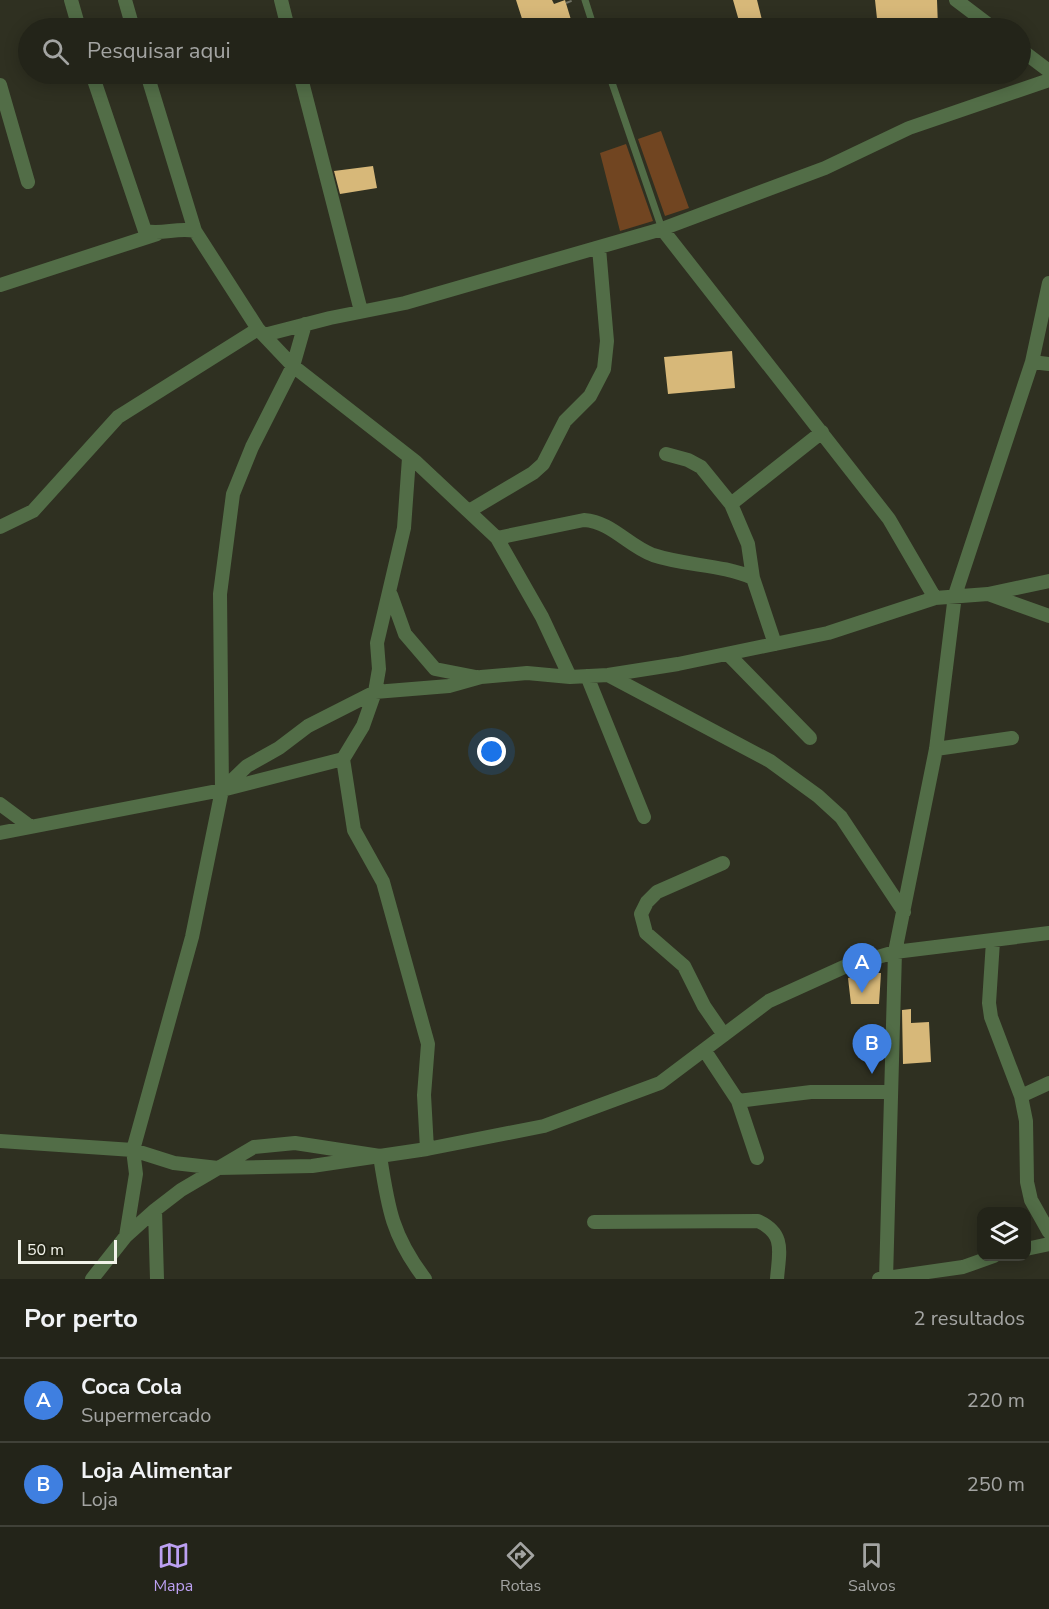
<!DOCTYPE html>
<html lang="pt">
<style>
:root{--surface:#232419;--page:#2f3026;--text:#f1f3f6;--muted:#a3a4a2;--line:#404138;--accent:#bca0f2}
body{margin:0;font-family:"Nunito Sans",sans-serif;background:var(--page);color:var(--text)}
.controls{position:absolute;right:18px;bottom:18px;display:grid;overflow:hidden;border-radius:12px;box-shadow:0 3px 15px #0003}
.controls button{width:54px;height:54px;display:grid;place-items:center;padding:0;border:0;border-bottom:2px solid var(--line);background:var(--surface);color:var(--text);font:30px sans-serif}
.scale{position:absolute;left:18px;bottom:15px;width:99px;box-sizing:border-box;padding-left:6px;border:3px solid #f1f2e9;border-top:0;font-size:16px;line-height:21px;white-space:nowrap;color:#f1f2e9;-webkit-text-stroke:4px #252617;paint-order:stroke}
.you{position:absolute;left:492px;top:752px;width:21px;height:21px;margin:-15px;border:4px solid #fff;border-radius:50%;background:#1a73e8;box-shadow:0 0 0 9px #1a73e833}
.badge{display:grid;place-items:center;width:39px;height:39px;border-radius:50%;background:var(--accent);color:#fff;font-size:20px;font-weight:700}
.pin{position:absolute;translate:-50% -50px;filter:drop-shadow(0 2px 3px #0008)}
.pin::after{content:'';position:absolute;top:32px;width:21px;height:18px;background:inherit;clip-path:polygon(0 0,100% 0,50% 100%)}
.list{margin:0;padding:0;list-style:none}
h2{display:flex;justify-content:space-between;align-items:center;height:78px;margin:0;padding:0 24px;font-size:26px}
h2 small{font-size:20px;font-weight:400;color:var(--muted)}
.list li{display:grid;grid-template-columns:39px 1fr auto;gap:18px;align-items:center;box-sizing:border-box;height:84px;padding:0 24px;border-top:2px solid var(--line)}
.list b{display:block;font-size:22px;white-space:nowrap}
.list p{margin:0;font-size:20px;white-space:nowrap;color:var(--muted)}
.list em{font-size:20px;font-style:normal;color:var(--muted)}
.icon{flex:none;width:33px;height:33px;fill:none;stroke:currentColor;stroke-width:2;stroke-linecap:round;stroke-linejoin:round}
.map{position:relative;flex:none;width:1049px;height:1279px;overflow:hidden}
.search{position:absolute;background:var(--surface);box-shadow:0 3px 15px #0003;left:18px;right:18px;top:18px;height:66px;display:flex;align-items:center;gap:15px;box-sizing:border-box;padding:0 21px;border-radius:33px;color:var(--muted);font-size:22px}
.sheet{height:246px;background:var(--surface)}
nav{display:flex;justify-content:space-around;align-items:center;box-sizing:border-box;height:84px;border-top:2px solid var(--line);background:var(--surface);font-size:16px;color:var(--muted)}
nav a{display:grid;justify-items:center;gap:3px}
nav .on{color:var(--accent)}
.map>svg:first-child{display:block}
</style>
<div class="map">
<svg width="1049" height="1279" viewBox="0 0 1049 1279">
<rect width="100%" height="100%" fill="#2f3021"/>
<!-- green -->
<path fill="#714521" d="M661,131l28,77 -24,8 -27,-77z
M626,144l27,77 -33,10 -20,-78z"/>
<!-- building -->
<path fill="#d7b879" d="M516,0h36l2,4 11,-4 7,23 -11,3 -2,-5 -23,7h-11z
M733,0h24l7,28h-23z
M875,0h62l1,27 -60,1z
M373,166l4,22 -37,6 -6,-23z
M732,351l3,37 -67,6 -4,-37z
M867,973h14l-2,31h-28l-3,-26z
M911,1009v14l18,-1 2,40 -28,2 -1,-54z"/>
<g fill="none" stroke-linecap="round" stroke-linejoin="round">
<!-- path -->
<path stroke="#717265" stroke-width="2" stroke-dasharray="6 3" stroke-linecap="butt" d="M566,3l8,-3"/>
<!-- service -->
<path stroke="#526d47" stroke-width="7" d="M585,0l9,28
M609,74l53,155"/>
<!-- minor -->
<path stroke="#526d47" stroke-width="14" d="M71,0l8,28
M125,0l8,28
M281,0l7,28
M956,0l37,28
M1020,49l29,22
M92,74l53,157c17,4 33,-4 50,0
M147,74l48,157 63,98 35,37 123,96 81,76 45,79 28,60
M300,74l61,237
M0,85l28,97
M662,229l227,290 46,79
M0,285l157,-51
M264,335l66,-17 75,-15 257,-74 163,-61 84,-40 140,-48
M1032,362l17,2
M666,454l22,6 13,7 30,37 17,40 5,34
M409,458l-5,70 -27,115 2,26 -4,23 -12,34 -20,33 11,71 29,52 45,162 -4,51 3,54
M731,504l91,-72
M469,511l64,-38 10,-9 22,-43 25,-25 14,-27 3,-28 -8,-93
M0,527l33,-16 85,-94 140,-88
M497,538l87,-18c28,2 44,26 69,35 33,11 68,9 100,23l22,66
M988,594l61,22
M391,595l14,39 30,35 41,8
M728,654l82,84
M608,675l162,86 48,35 23,21 63,95
M587,676l57,141
M936,749l76,-11
M222,790l25,-24 32,-18 29,-22 67,-34 74,-6 32,-9 46,-4 43,4 38,-2 70,-11 150,-31 107,-35 53,-4 61,-13
M0,804l31,23
M0,833l222,-43 121,-31
M723,863l-66,29 -10,10 -6,12 5,19 38,33 20,40 20,29
M993,941l-4,62 2,14 30,79 5,25 1,61 4,18 18,32
M705,1051l33,50 19,57
M1021,1096l28,-13
M738,1101l73,-9h80
M0,1141l133,9 41,13 44,5 94,-2 115,-17 117,-23 116,-43 109,-82 75,-34 51,-15 154,-19
M155,1210l2,69
M594,1222l164,-1c28,13 21,31 19,58
M126,1236l10,-62 -3,-24 59,-213 30,-147 -2,-196 13,-100 19,-47 41,-81 12,-42
M1026,1249l23,-5
M92,1279l34,-43 29,-26 26,-20 73,-43 41,-4 85,13c8,52 12,80 45,123
M879,1279l84,-12 31,-11
M886,1279l9,-327 41,-203 19,-154 77,-233 17,-79"/>
</g>
</svg>
<div class="controls">
<button><svg class="icon" aria-label="layers" viewBox="0 0 24 24"><path d="M12 4l9 5-9 5-9-5zM3 14l9 5 9-5"/></svg></button>
</div>
<div class="scale">50 m</div>
<div class="you"></div>
<div class="pin badge" style="left:862px;top:993px;background:#3f7fe0">A</div>
<div class="pin badge" style="left:872px;top:1074px;background:#3f7fe0">B</div>
<div class="search"><svg class="icon" aria-label="search" viewBox="0 0 24 24"><circle cx="10" cy="10" r="6"/><path d="M15 15l6 6"/></svg>Pesquisar aqui</div>
</div>
<section class="sheet">
<h2>Por perto<small>2 resultados</small></h2>
<ul class="list">
<li><span class="badge" style="background:#3f7fe0">A</span><div><b>Coca Cola</b><p>Supermercado</p></div><em>220 m</em></li>
<li><span class="badge" style="background:#3f7fe0">B</span><div><b>Loja Alimentar</b><p>Loja</p></div><em>250 m</em></li>
</ul>
</section>
<nav>
<a class="on"><svg class="icon" aria-label="map" viewBox="0 0 24 24"><path d="M3 6l6-2 6 2 6-2v14l-6 2-6-2-6 2zM9 4v14M15 6v14"/></svg>Mapa</a>
<a><svg class="icon" aria-label="directions" viewBox="0 0 24 24"><path d="M12 3l9 9-9 9-9-9zM9 14v-3h6M13 9l2 2-2 2"/></svg>Rotas</a>
<a><svg class="icon" aria-label="saved" viewBox="0 0 24 24"><path d="M7 4h10v16l-5-4-5 4z"/></svg>Salvos</a>
</nav>
